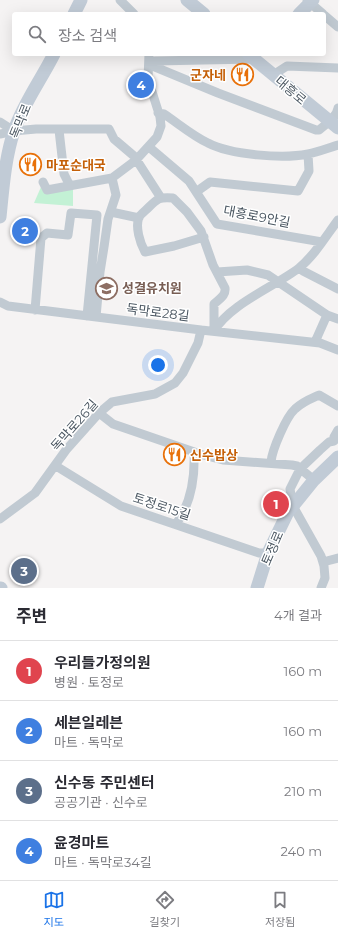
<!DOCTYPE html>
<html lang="ko">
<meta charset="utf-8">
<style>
:root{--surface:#fff;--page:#f2f2f3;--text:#2b2b33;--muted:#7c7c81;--line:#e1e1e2;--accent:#1a73e8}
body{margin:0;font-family:Montserrat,"Noto Sans KR",sans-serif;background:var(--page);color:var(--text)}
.you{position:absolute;left:158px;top:365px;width:14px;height:14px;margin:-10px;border:3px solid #fff;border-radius:50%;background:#1a73e8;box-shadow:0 0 0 6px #1a73e833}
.badge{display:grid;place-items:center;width:26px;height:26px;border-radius:50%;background:var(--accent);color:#fff;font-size:13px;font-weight:700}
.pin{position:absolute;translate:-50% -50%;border:2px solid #fff;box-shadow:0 1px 4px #0006}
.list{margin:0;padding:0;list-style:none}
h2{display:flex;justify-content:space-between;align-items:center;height:52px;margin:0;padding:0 16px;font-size:17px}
h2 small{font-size:13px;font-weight:400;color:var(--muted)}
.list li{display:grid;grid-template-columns:26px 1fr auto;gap:12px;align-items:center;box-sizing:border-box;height:60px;padding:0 16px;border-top:1px solid var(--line)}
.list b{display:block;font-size:15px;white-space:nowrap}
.list p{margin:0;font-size:13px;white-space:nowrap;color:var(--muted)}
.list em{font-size:13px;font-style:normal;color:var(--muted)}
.icon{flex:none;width:22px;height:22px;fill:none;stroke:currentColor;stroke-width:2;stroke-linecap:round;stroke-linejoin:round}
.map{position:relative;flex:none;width:338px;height:588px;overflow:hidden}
.search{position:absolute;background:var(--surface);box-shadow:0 4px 16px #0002;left:12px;right:12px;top:12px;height:44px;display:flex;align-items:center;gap:10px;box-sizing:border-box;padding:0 14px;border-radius:4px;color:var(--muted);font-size:15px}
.sheet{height:292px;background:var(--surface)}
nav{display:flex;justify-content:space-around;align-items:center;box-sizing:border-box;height:56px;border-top:1px solid var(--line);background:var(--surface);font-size:11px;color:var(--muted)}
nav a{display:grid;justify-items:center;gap:2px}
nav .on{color:var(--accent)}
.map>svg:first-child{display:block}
</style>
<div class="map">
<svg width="338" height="588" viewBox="0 0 338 588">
<rect width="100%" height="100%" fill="#f5f3f3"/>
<!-- green -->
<path fill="#c3f1d5" d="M41,187l32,2v17l-39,-3z"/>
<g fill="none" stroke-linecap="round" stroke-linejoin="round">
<!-- street -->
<path stroke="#c1cad2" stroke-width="9" d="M120,0l14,14
M307,0l16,14
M324,15l14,12
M149,63l6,4 63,26 98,37h3c6,-5 18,-13 19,-22
M149,63l6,-2 98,-2
M273,75l14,-9 51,2
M158,113l6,1c15,10 29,22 44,29 23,12 75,16 100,11 10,-2 20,-6 30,-9
M0,122l14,9
M59,130l5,44 6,12
M0,134l14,-3 22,-2h73l5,10 20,17 27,42
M149,147l40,34 28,43 105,18
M43,182l4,8 65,-12 24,-18 21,-23 4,-11 -1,-9 -12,-38 1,-25
M196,192l14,-10 88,9 11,-20 -1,-17
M111,212l28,6
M204,237l-30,9 -29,6c-5,-9 -10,-25 -6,-35 2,-3 6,-6 9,-9 10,-10 11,-11 25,-10l14,14 14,19 12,34 12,23c1,8 -6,11 -11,16v27
M299,268l4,3 35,18
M217,272l30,-2 21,5 59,40 11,4
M0,302l8,4 193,24 119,13 18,7
M35,310l6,-72 6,-5 21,2 3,-22 26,2 -10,101
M96,317l4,-45 4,-25 4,-28 8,-24 -4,-17
M214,331c16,-27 60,-44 85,-63 16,-13 27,-32 39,-48
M315,342l12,-27
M99,413l14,11 90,31 20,5 69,5 5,1 17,14
M271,462c1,-12 15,-45 24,-53 7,-7 15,-10 24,-14l19,11
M56,466l65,40 138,47h9
M0,519l35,-26 31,-43 33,-37 13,-11 43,-8 20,-11 8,-10 15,-30 3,-13
M176,524c15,-20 19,-47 18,-72
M323,562l15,-4
M321,588l4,-10 -1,-12 -3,-10 -28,-50 -3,-17 10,-20 20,-19 9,-8 5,-1v-4l4,-7"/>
<!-- secondary -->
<path stroke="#c1cbd6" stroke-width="13" d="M187,0l17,14
M74,14l7,-14
M299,14l14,-14
M248,54l90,74
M0,217c3,-29 5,-59 14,-86 9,-27 27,-51 40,-77
M0,588h1
M257,588l11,-35 20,-41 26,-32 24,-23"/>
</g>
<!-- icons -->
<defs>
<symbol id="restaurant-ring" viewBox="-11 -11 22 22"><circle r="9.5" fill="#fff" stroke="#e8710a" stroke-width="1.5"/><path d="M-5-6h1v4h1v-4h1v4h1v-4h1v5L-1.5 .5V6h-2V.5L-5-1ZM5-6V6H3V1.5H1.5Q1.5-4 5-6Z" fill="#e8710a"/></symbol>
<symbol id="school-ring" viewBox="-11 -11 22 22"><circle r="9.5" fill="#fff" stroke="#8d6e63" stroke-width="1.5"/><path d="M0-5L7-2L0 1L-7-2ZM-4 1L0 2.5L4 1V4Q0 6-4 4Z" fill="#8d6e63"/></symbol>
</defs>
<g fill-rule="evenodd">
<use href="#restaurant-ring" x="230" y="62" width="25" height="25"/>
<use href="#restaurant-ring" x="18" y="152" width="25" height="25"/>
<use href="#school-ring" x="94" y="276" width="25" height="25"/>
<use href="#restaurant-ring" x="162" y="442" width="25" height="25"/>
</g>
<g text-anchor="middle" stroke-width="3" stroke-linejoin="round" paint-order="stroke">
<!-- food labels -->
<g font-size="13" font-weight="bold" fill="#c56008" stroke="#fff" text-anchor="start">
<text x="226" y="80" text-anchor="end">군자네</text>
<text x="46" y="170">마포순대국</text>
<text x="190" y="460">신수밥상</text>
</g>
<!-- street labels -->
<g font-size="13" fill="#4a5661" stroke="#fff">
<text transform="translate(291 90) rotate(40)" y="5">대흥로</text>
<text transform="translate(20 121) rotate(-68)" y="5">독막로</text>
<text transform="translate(257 216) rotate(11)" y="5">대흥로9안길</text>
<text transform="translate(158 312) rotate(7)" y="5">독막로28길</text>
<text transform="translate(74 425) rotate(-49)" y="5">독막로26길</text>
<text transform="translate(162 506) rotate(18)" y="5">토정로15길</text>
<text transform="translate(272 548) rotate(-67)" y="5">토정로</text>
</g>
<!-- education labels -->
<g font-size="13" font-weight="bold" fill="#785e54" stroke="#fff" text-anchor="start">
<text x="122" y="293">성결유치원</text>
</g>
</g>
</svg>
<div class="you"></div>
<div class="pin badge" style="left:276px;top:504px;background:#e0444e">1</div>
<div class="pin badge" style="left:25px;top:231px;background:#3f7fe0">2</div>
<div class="pin badge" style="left:24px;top:571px;background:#5c6f8a">3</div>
<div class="pin badge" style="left:141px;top:85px;background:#3f7fe0">4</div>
<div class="search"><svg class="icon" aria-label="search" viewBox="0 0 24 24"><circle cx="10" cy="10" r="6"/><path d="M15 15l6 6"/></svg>장소 검색</div>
</div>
<section class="sheet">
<h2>주변<small>4개 결과</small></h2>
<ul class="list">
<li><span class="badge" style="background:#e0444e">1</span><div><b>우리들가정의원</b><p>병원 · 토정로</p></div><em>160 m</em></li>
<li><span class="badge" style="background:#3f7fe0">2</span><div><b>세븐일레븐</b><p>마트 · 독막로</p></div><em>160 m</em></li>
<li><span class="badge" style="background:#5c6f8a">3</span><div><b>신수동 주민센터</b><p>공공기관 · 신수로</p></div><em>210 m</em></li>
<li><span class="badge" style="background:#3f7fe0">4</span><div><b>윤경마트</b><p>마트 · 독막로34길</p></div><em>240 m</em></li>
</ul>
</section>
<nav>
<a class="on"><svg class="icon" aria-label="map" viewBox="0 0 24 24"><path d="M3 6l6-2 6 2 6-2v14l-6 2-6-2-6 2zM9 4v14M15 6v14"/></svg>지도</a>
<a><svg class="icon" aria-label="directions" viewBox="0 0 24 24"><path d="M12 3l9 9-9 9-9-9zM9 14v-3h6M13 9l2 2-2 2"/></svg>길찾기</a>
<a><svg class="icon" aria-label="saved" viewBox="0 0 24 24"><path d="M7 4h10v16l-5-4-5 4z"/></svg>저장됨</a>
</nav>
